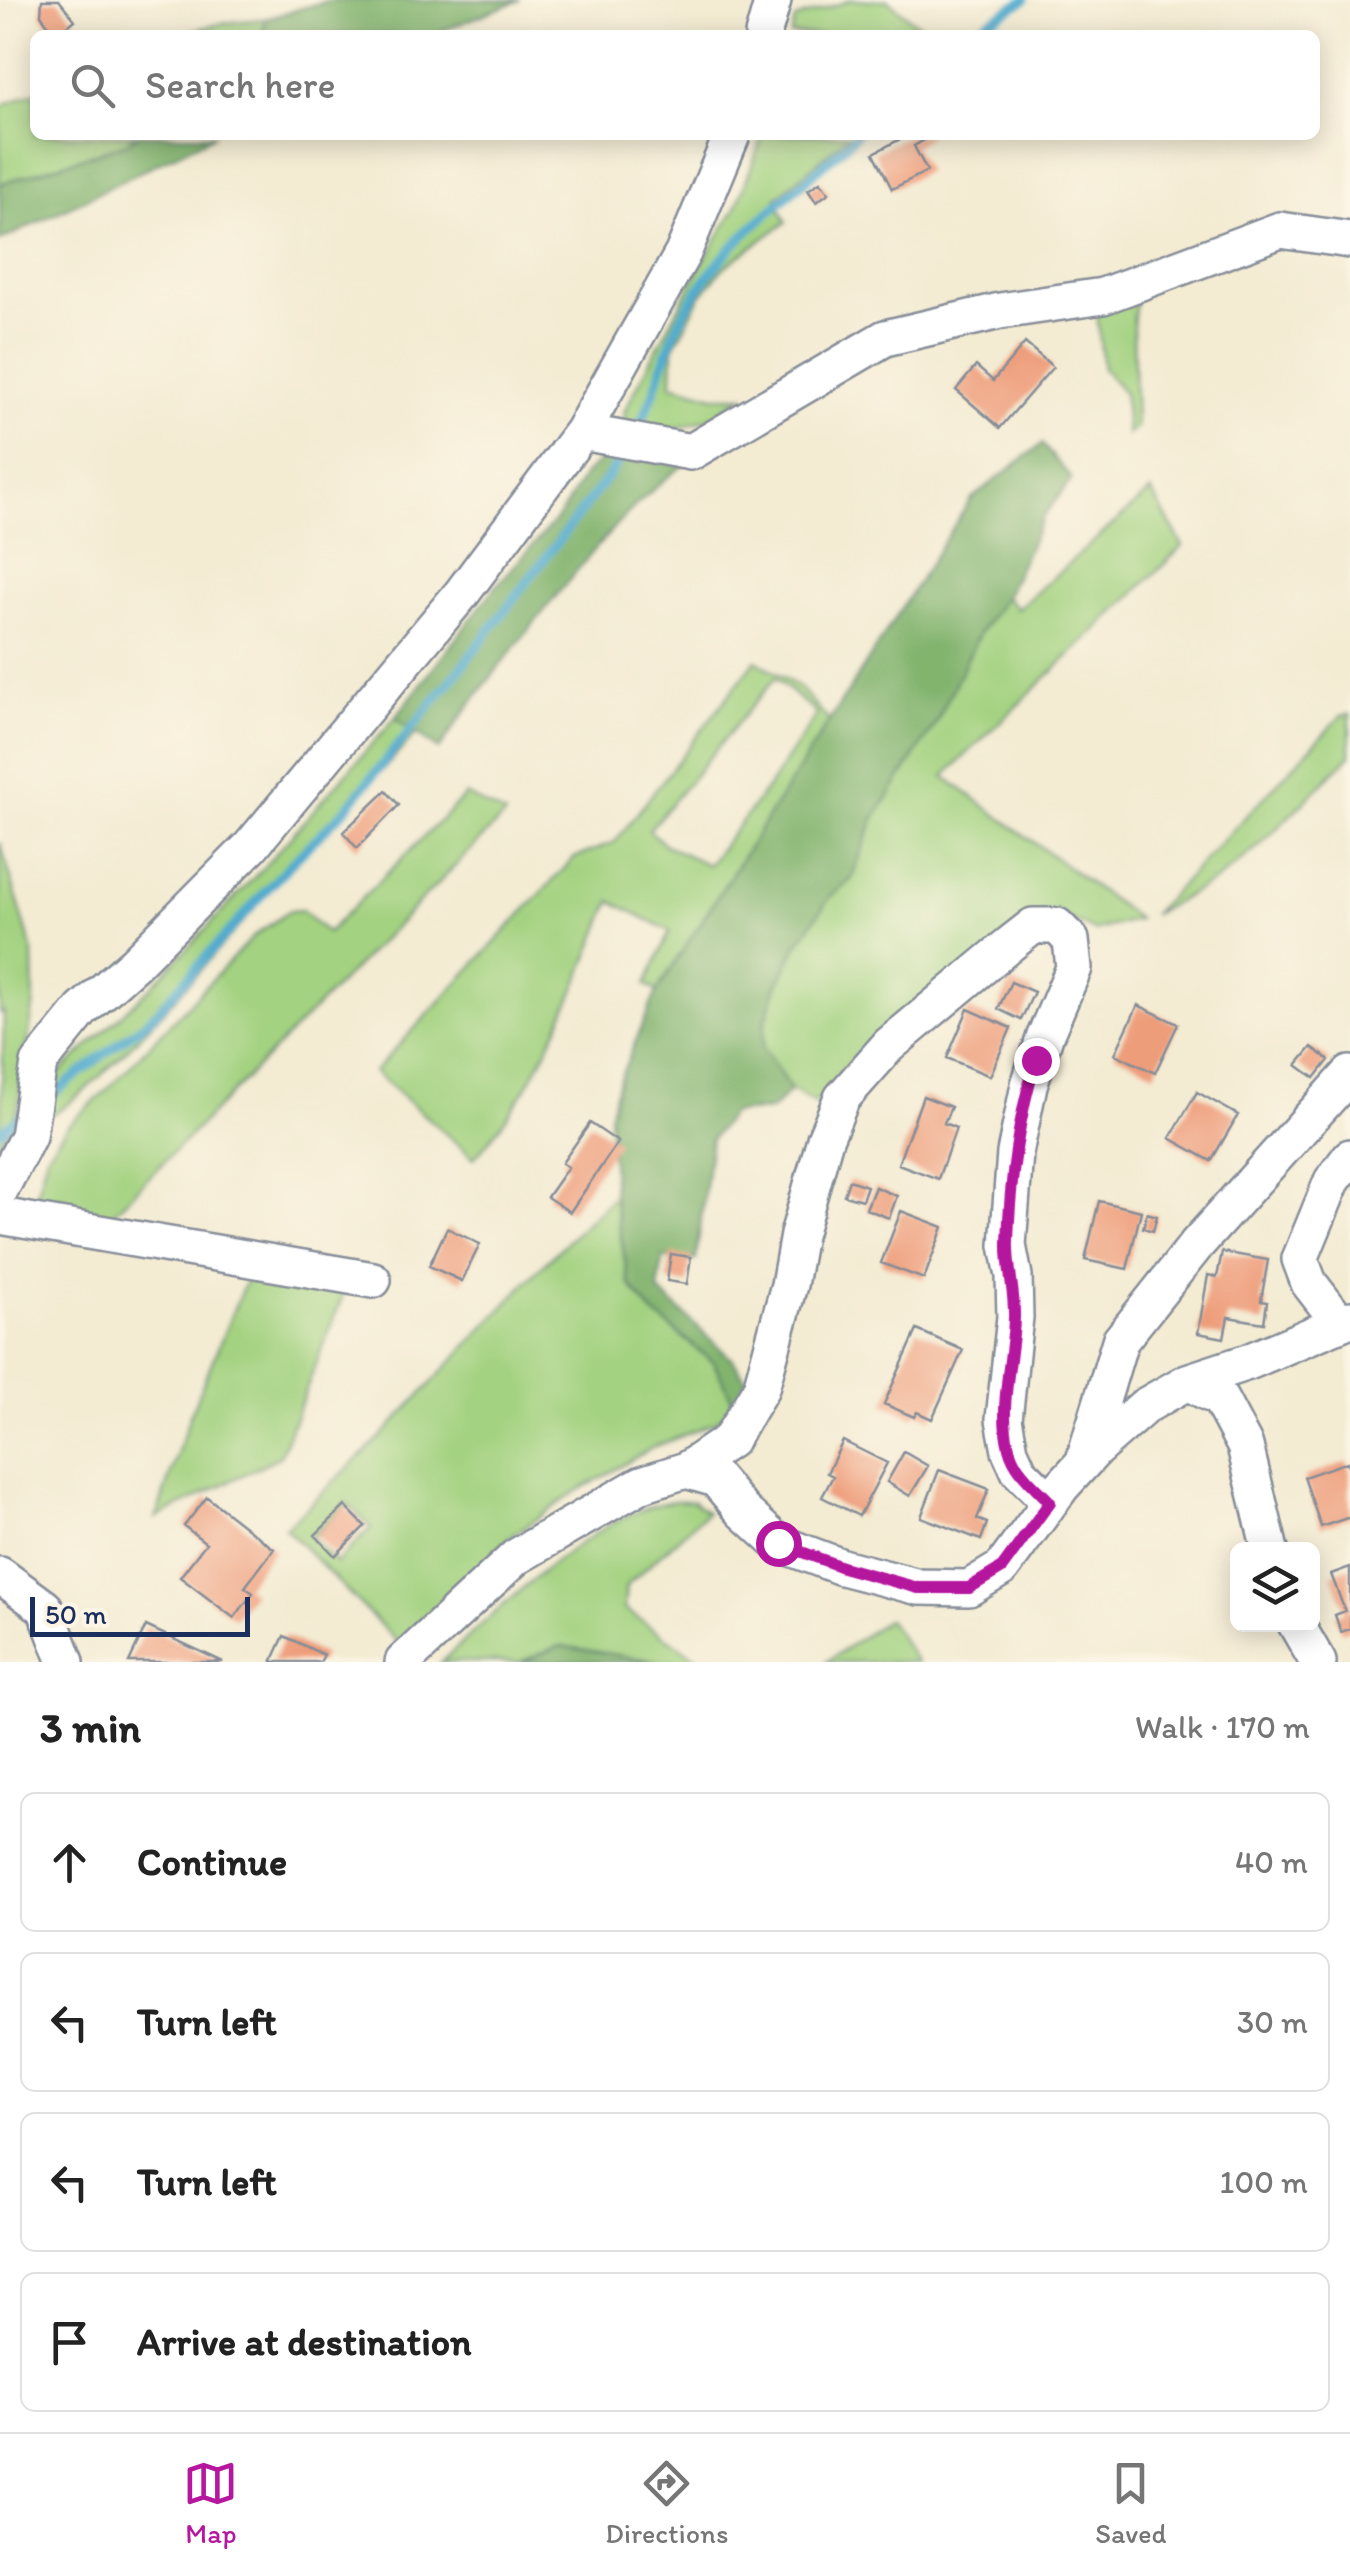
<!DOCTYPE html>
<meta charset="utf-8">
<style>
:root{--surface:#fff;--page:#f6f6f6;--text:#222;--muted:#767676;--line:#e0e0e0;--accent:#b5179e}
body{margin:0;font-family:Itim,sans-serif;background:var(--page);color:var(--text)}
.controls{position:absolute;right:30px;bottom:30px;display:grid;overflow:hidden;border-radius:15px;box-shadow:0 5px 25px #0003}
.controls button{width:90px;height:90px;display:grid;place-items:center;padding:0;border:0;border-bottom:2px solid var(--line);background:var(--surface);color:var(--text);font:50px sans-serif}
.scale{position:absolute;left:30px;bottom:25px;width:220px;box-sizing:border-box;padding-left:10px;border:5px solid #1b2f5e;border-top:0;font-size:28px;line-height:35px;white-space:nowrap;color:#1b2f5e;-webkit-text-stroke:8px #fcf5e5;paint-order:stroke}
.stop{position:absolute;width:30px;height:30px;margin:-22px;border:8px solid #b5179e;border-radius:50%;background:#fff}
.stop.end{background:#b5179e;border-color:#fff;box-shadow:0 2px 10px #0008}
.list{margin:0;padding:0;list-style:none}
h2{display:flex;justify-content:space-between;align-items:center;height:130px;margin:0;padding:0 40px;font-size:42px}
h2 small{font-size:32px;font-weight:400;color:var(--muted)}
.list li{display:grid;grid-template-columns:65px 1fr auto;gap:30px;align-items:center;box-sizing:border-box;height:140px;margin:0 20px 20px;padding:0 20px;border:2px solid var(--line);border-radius:15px}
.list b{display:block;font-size:38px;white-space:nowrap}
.list em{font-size:32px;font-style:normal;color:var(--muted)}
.icon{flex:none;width:55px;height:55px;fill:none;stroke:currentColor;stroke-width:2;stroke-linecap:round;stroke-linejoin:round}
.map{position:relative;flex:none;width:1350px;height:1662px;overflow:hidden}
.search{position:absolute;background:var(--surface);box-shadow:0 5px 25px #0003;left:30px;right:30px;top:30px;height:110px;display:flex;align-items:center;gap:25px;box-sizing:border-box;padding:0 35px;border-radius:15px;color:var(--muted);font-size:38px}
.sheet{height:770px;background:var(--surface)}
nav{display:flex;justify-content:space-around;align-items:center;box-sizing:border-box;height:140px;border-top:2px solid var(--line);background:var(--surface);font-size:28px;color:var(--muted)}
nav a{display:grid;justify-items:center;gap:5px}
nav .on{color:var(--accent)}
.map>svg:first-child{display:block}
</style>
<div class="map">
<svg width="1350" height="1662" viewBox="0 0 1350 1662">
<rect width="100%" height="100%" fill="#fcf5e5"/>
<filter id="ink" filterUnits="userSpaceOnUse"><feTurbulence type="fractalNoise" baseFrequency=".01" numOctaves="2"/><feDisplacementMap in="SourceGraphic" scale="20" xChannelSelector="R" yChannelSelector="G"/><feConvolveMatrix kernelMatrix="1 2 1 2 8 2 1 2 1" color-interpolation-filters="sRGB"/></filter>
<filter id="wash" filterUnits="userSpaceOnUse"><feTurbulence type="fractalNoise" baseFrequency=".0048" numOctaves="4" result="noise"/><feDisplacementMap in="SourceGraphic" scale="40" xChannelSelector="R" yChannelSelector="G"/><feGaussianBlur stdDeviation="2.25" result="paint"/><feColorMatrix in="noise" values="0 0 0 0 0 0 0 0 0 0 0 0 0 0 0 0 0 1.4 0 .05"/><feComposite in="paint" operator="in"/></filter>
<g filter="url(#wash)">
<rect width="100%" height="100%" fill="#f3ebd2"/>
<!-- green -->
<path fill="#a3d280" stroke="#5f806f" stroke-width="2.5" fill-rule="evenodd" d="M851,0h36l25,20 26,15h-147l4,-16z
M265,19l-2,16h-87l47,-12z
M35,92v43h104l-12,8 -127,41v-78z
M763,135h86l-73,63 10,24 -63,46 -23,29 -27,52 -1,35 42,12h29l-31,22 -60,18 -28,-18 1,-8 75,-143 37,-61z
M1137,284l-4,44 3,99 -9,7 -3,-41 -21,-24 -7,-66z
M1151,491l32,55 -239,230 194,143 -44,12 -38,-19 -229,197 -36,-19 -28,-42 2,-25 11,-35 20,-41 34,-51 21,-16 23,-61 62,-96 44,-91 25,-35 12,12z
M756,660l45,29 29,33 -173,269 -11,-7 24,-53 -59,-30c-36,89 -71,185 -137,257l-100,-86 200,-214 41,-16zM775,678l42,36 -51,76 -58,75 -43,-20 -16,-15z
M1350,714v42l-91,90 -41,33 -66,36 189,-199z
M395,718l23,14c-44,47 -88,94 -132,141 -34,36 -206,244 -242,243l8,-36 96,-90 114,-121z
M466,795l39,20 -406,413 -68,-14 16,-60 20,-28 38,-34 148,-155 36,-26 13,-1 25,23z
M0,842l33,110 1,49 -16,107 -18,41 4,-137 -4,1z
M614,1196l15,88 23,28 62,51 21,42 -19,17 -62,25 -85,49 -60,42 -106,110 -118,-120 93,-88 160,-170zM347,1503l24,25 -35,35 -25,-26z
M251,1268l96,17 -67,171 -124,62 34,-103z
M674,1501h19l14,11 -81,74 -2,23 79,53h-42l-101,-16 -40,16h-79c60,-54 153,-149 233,-161z
M888,1619l29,43h-91z"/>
<!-- forest -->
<path fill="#82b46e" stroke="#4e7266" stroke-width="2.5" d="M330,0h190l-88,35h-169l2,-16z
M139,135h76l-215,106v-57l127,-41z
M1042,444l30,35 -29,38 -38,80 -25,35 -44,91 -62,96 -23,61 -21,17 -34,50 -20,41 -11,35 -2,25 28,42 -20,20 -39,3 -21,26 -15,121 -33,-2 -5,32 74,69 19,27 -16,19 -21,-42 -62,-51 -23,-28 -15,-88 -5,-80 9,-33 39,-92 314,-492z
M604,456l90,2c-61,40 -108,101 -154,158 -36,44 -71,87 -101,134l-44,-32 102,-133 64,-71 23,-39z
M560,1646l101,16h-141z"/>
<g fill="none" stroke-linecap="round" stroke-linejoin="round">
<!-- stream -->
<path stroke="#52accf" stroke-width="9" d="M966,35l59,-35
M636,431c19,-31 25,-67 39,-100 7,-16 17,-32 27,-47 40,-59 105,-99 154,-149
M43,1102l108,-84 139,-154 55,-54 112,-137 155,-202 14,-22
M0,1131l21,-15"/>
</g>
<g id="blocks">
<!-- building -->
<path fill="#ee9d7a" d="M42,0h17l16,20 -19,15 -15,-20z
M908,135h25l-19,11 13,25 -35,18 -18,-36z
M820,182l9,11 -13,9 -8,-12z
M1025,343l28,24 -53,61 -44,-38 20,-24 17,15z
M386,791l13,14 -42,43 -14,-16z
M1011,982l23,10 -13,28 -23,-11z
M1138,1005l40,19 -23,49 -40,-19z
M968,1009l43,19 -21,48 -43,-18z
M1312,1047l17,13 -14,18 -18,-13z
M1197,1092l41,23 -27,46 -41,-23z
M923,1096l28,11 -7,16 12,5 -18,51 -40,-15z
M590,1123l28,19 -48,70 -23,-15 21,-30 -6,-4z
M849,1180l18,6 -5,14 -18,-5z
M875,1187l22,9 -8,22 -23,-9z
M1099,1201l42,10 -14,58 -42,-9z
M901,1211l42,16 -19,52 -43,-16z
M1147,1213l10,3 -4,15 -10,-3z
M447,1228l33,16 -18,37 -33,-15z
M1222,1252l46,8 -7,41 6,1 -3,21 -36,-6 -4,21 -26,-5 10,-58 9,2z
M671,1254l20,3 -4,27 -20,-3z
M917,1330l46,20 -31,69 -15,-7 -3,5 -30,-13z
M843,1441l44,22 -28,53 -37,-19 11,-21 -6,-3z
M904,1452l24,14 -18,30 -23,-14z
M1347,1462l3,10v45l-29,10 -17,-50z
M939,1470l50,19 -12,30 10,4 -6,17 -60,-23z
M207,1497l67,52 -29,38 8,6 -19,25 -54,-41 26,-34 -22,-17z
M345,1506l20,20 -30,30 -20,-21z
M1350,1567v62l-9,3 -6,-17 10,-4 -14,-37z
M146,1626l77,36h-94z
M284,1636l40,19 -4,7h-48z"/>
</g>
</g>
<g filter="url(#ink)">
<use href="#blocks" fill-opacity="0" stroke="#878d98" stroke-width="2.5"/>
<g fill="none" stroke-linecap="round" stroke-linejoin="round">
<defs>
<path id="minor" d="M763,35l10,-35
M582,432l109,20 194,-114 115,-27 103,-15 177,-66 70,10
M0,1190l28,-54 11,-73 43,-53 53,-47 116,-117 211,-253 120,-161 101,-179 49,-118
M0,1216l373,64
M1340,1323l-31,-40 -9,-24 32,-78 18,-24
M1187,1382l33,17 25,47 25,104
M1085,1457l35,-116 77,-97 153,-170
M686,1470l44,-30 31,-52 28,-103 9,-50 27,-96 17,-41 47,-53 121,-101 23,-18h24l14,14 3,28 -29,68 -16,49 -14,68 -7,92 6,31 1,41 -11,102 6,32 9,20 31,31
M0,1575l45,33 21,54
M1296,1624l22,38
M403,1662l113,-105 126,-73 44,-14 30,9 27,32 35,32 64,24 77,20 50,1 33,-20 60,-82 34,-37 49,-43 42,-24 61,-20 102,-43"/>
</defs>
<!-- minor casing -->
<use href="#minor" stroke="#878d98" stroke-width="40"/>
<!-- minor -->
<use href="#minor" stroke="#fff" stroke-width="35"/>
</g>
</g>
<g fill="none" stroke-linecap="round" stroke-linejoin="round" filter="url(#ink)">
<!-- route -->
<path stroke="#b5179e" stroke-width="12" d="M778,1543l64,24 76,21h51l33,-20 48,-66c-16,-17 -35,-31 -41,-54 -11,-42 4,-88 5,-130 1,-26 -7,-51 -6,-76 2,-61 10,-124 28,-182"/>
</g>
</svg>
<div class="controls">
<button><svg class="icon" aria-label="layers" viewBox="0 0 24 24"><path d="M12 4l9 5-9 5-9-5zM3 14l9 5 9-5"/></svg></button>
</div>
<div class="scale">50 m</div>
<div class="stop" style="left:778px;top:1543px"></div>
<div class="stop end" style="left:1036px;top:1060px"></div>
<div class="search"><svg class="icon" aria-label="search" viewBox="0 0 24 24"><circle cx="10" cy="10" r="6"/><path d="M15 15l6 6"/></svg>Search here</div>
</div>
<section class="sheet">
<h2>3 min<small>Walk · 170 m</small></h2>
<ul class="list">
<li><svg class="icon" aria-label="ahead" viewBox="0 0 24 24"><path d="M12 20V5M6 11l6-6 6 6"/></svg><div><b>Continue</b></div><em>40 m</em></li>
<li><svg class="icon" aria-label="left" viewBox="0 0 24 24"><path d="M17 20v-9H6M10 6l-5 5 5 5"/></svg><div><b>Turn left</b></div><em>30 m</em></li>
<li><svg class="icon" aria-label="left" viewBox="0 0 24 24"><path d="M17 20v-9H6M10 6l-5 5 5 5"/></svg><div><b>Turn left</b></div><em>100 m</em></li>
<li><svg class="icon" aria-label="arrive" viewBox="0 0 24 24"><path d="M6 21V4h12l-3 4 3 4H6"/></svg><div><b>Arrive at destination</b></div></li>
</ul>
</section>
<nav>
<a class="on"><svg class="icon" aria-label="map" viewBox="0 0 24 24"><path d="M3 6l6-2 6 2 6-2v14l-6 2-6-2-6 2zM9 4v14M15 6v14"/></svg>Map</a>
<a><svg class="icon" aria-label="directions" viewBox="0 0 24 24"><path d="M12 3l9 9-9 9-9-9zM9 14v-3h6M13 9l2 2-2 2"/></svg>Directions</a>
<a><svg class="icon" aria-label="saved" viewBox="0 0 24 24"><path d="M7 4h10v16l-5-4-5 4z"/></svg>Saved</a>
</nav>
